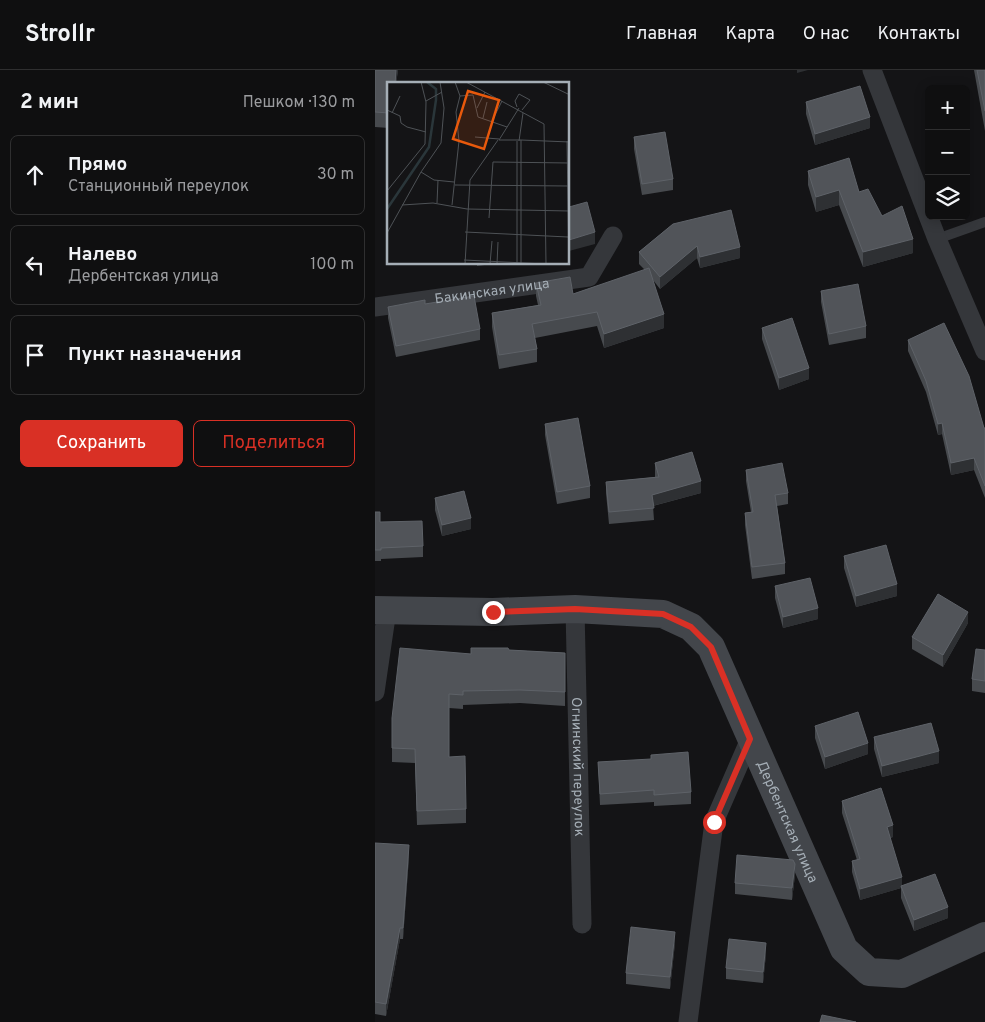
<!DOCTYPE html>
<html lang="ru">
<meta charset="utf-8">
<style>
:root{--surface:#0f0f10;--page:#181819;--text:#f1f3f6;--muted:#9b9c9f;--line:#2f2f30;--accent:#d93025}
body{margin:0;font-family:Overpass,sans-serif;background:var(--page);color:var(--text)}
.controls{position:absolute;right:15px;top:15px;display:grid;overflow:hidden;border-radius:8px;box-shadow:0 2px 12px #0003}
.controls button{width:45px;height:45px;display:grid;place-items:center;padding:0;border:0;border-bottom:1px solid var(--line);background:var(--surface);color:var(--text);font:25px sans-serif}
.stop{position:absolute;width:15px;height:15px;margin:-11px;border:4px solid #d93025;border-radius:50%;background:#fff}
.stop.end{background:#d93025;border-color:#fff;box-shadow:0 1px 5px #0008}
.list{margin:0;padding:0;list-style:none}
h2{display:flex;justify-content:space-between;align-items:center;height:65px;margin:0;padding:0 20px;font-size:21px}
h2 small{font-size:16px;font-weight:400;color:var(--muted)}
.list li{display:grid;grid-template-columns:32px 1fr auto;gap:15px;align-items:center;box-sizing:border-box;height:80px;margin:0 10px 10px;padding:0 10px;border:1px solid var(--line);border-radius:8px}
.list b{display:block;font-size:19px;white-space:nowrap}
.list p{margin:0;font-size:16px;white-space:nowrap;color:var(--muted)}
.list em{font-size:16px;font-style:normal;color:var(--muted)}
.actions{display:flex;gap:10px;padding:15px 20px}
.actions a{flex:1;padding:11px 0;border:1px solid var(--accent);border-radius:8px;text-align:center;font-size:18px;color:var(--accent)}
.actions .main{background:var(--accent);color:#fff}
.icon{flex:none;width:28px;height:28px;fill:none;stroke:currentColor;stroke-width:2;stroke-linecap:round;stroke-linejoin:round}
.map{position:relative;flex:none;width:610px;height:952px;overflow:hidden}
header{display:flex;align-items:center;gap:30px;box-sizing:border-box;height:70px;padding:0 25px;background:var(--surface);border-bottom:1px solid var(--line)}
header strong{font-size:24px}
nav{display:flex;gap:28px;margin-inline-start:auto;font-size:18px}
main{display:flex}
aside{flex:1;background:var(--surface)}
.map>svg:first-child{display:block}
</style>
<header>
<strong>Strollr</strong>
<nav><a>Главная</a><a>Карта</a><a>О нас</a><a>Контакты</a></nav>
</header>
<main>
<aside>
<h2>2 мин<small>Пешком · 130 m</small></h2>
<ul class="list">
<li><svg class="icon" aria-label="ahead" viewBox="0 0 24 24"><path d="M12 20V5M6 11l6-6 6 6"/></svg><div><b>Прямо</b><p>Станционный переулок</p></div><em>30 m</em></li>
<li><svg class="icon" aria-label="left" viewBox="0 0 24 24"><path d="M17 20v-9H6M10 6l-5 5 5 5"/></svg><div><b>Налево</b><p>Дербентская улица</p></div><em>100 m</em></li>
<li><svg class="icon" aria-label="arrive" viewBox="0 0 24 24"><path d="M6 21V4h12l-3 4 3 4H6"/></svg><div><b>Пункт назначения</b></div></li>
</ul>
<div class="actions"><a class="main">Сохранить</a><a>Поделиться</a></div>
</aside>
<div class="map">
<svg width="610" height="952" viewBox="0 0 610 952">
<rect width="100%" height="100%" fill="#141416"/>
<g fill="none" stroke-linecap="round" stroke-linejoin="round">
<!-- service -->
<path stroke="#35373b" stroke-width="10" d="M562,169l48,-17"/>
<!-- minor -->
<g stroke="#35373b" stroke-width="19">
<path d="M497,0l65,169 48,112"/>
<path id="s1" d="M0,237l214,-30 24,-41"/>
<path id="s2" d="M200,539l7,315"/>
<path d="M0,622l12,-82"/>
<path d="M313,952l26,-200 36,-83"/>
</g>
<!-- secondary -->
<path stroke="#43464b" stroke-width="28" id="s3" d="M0,540l118,2 82,-3 88,5 28,13 20,20 133,302 25,23 33,2 83,-38"/>
</g>
<!-- wall -->
<path fill="#474a4e" d="M0,0h23l-2,14h-7v44l-14,-1z
M599,0h11v61z
M431,32l64,26 -55,17 -9,-31z
M259,67l39,42v11l-31,5 -8,-46z
M433,101l51,21 23,24 31,37 -50,14 -24,-62 -23,7 -8,-27z
M298,154l67,34 -40,10 -3,-10 -37,31 -7,-9 11,48 -60,20 -7,-22 -62,12 2,11v13l-38,7 -7,-42v-14l46,-8 -2,-9v-13l37,11 72,-24 -6,-6v-12z
M102,194h15l-15,2z
M446,221l45,35v12l-37,7 -8,-43z
M50,234l55,25v11l-84,17 -8,-39v-11z
M387,258l47,51 -30,11 -17,-51z
M533,270l76,88h1v70l-11,-28 -23,5 -9,-41 -4,1 -12,-43 -18,-41z
M170,354l45,62v12l-33,6 -12,-69z
M280,393l46,30 -48,13 1,14 -45,4 -3,-31v-11l49,-5z
M371,400l42,23v11l-11,2 8,57v11l-33,5 -7,-54v-12l6,-1 -5,-31z
M60,428l36,31 -29,7 -7,-26z
M0,442l5,10 43,24v11l-42,2v2h-6z
M469,486l53,40 -41,11 -12,-39z
M400,516l43,33 -35,9 -8,-30z
M593,553l-25,44 -31,-18v-12z
M134,580l56,3v53l-45,-3 -57,2v4l-14,-1v49l17,52v14l-49,2 -2,-62 -23,-1v-44l79,-64z
M610,580v43l-13,-2v-12z
M440,656l53,28 -43,15 -10,-31z
M499,667l65,26 -57,14 -8,-28z
M223,692l93,30v12l-37,2v-4l-54,3z
M467,731l51,36 -3,1 12,48 46,32 -34,13 -13,-33v-10l-41,12 -8,-28v-11l5,-1 -15,-47z
M0,773l34,14 -6,82h-3l-14,77 -11,-2z
M420,805l-3,25 -57,-6v-11z
M300,873l-5,46 -44,-5v-11z
M391,884l-3,29 -37,-4v-11z"/>
<!-- shaded-wall -->
<path fill="#2e3033" d="M21,0h2l-2,14h-1z
M422,0h11l-11,3z
M495,47v11l-55,17v-11z
M464,120v15l-23,7v-15z
M220,162v12l-26,7v-11z
M538,169v14l-50,14v-15z
M322,176v12l-37,31v-12z
M365,177v11l-40,10v-11z
M289,244v14l-60,20v-14z
M434,298v11l-30,11v-12z
M567,353v11l-4,1v-11z
M599,388v12l-23,5v-12z
M326,411v12l-49,13v-11z
M96,448v11l-29,7v-11z
M522,514v12l-41,11v-11z
M443,538v11l-35,9v-11z
M593,542v11l-25,44v-12z
M493,673v11l-43,15v-12z
M564,681v12l-57,14v-11z
M518,755v12l-6,2v-12z
M34,775v12l-6,82v-11z
M420,794v11l-3,25v-12z
M527,807v11l-1,-2v2l-41,12v-11z
M573,837v11l-34,13v-11z
M25,858v11l-14,77v-12z
M300,862v11l-5,46v-12z
M391,873v11l-3,29v-11z"/>
<!-- building -->
<path fill="#515459" stroke="#5e6268" d="M0,0h21l-1,14h-6v29l-14,-1z
M602,0h8v41z
M485,16l10,31 -55,17 -9,-32z
M290,62l8,47 -31,5 -8,-47z
M474,88l10,34 9,-3 14,27 20,-10 11,33 -50,13 -24,-62 -23,7 -8,-26z
M212,132l8,30 -26,8v-33z
M356,140l9,37 -40,10 -3,-11 -37,31 -21,-25 34,-28z
M274,198l15,46 -60,20 -7,-22 -65,12 5,25 -38,6 -7,-42 49,-8 -5,-22 34,-6 3,17z
M483,214l8,42 -37,8 -8,-43z
M99,226l6,33 -84,17 -8,-39 37,-7v4z
M417,248l17,50 -30,10 -17,-50z
M569,253l25,53 15,52h1v58l-11,-28 -23,5 -9,-40 -4,1 -12,-43 -18,-41z
M203,348l12,68 -33,6 -12,-68z
M317,382l9,29 -49,14 2,13 -45,4 -3,-30 53,-5 -4,-14z
M407,393l6,30 -13,2 10,68 -33,4 -7,-54 8,-1 -7,-42z
M89,421l7,27 -29,7 -7,-27z
M0,442h5v10l42,-1 1,25 -42,2v2h-6z
M511,475l11,39 -41,12 -12,-40z
M435,508l8,30 -35,9 -8,-31z
M563,524l30,18 -25,43 -31,-18z
M25,578l71,6v-6h37l1,2 56,3v39l-45,-2 -57,1v4l-14,-1v63l16,-1 1,53 -49,2 -2,-62 -23,-1v-30z
M601,579l9,1v31l-13,-2z
M483,642l10,31 -43,14 -10,-31z
M556,653l8,28 -57,15 -8,-29z
M313,682l3,40 -37,3v-5l-54,4 -2,-32 53,-3v-4z
M506,718l12,37 -6,2 15,50 -42,12 -8,-28 8,-2 -18,-58z
M0,773l34,2 -6,83h-3l-14,76 -11,-2z
M362,785l56,5 2,4 -3,24 -57,-5z
M560,804l13,33 -34,13 -13,-34z
M256,857l44,5 -5,45 -44,-4z
M354,869l37,4 -3,29 -37,-4z
M447,945l34,7h-36z"/>
<g fill="none" stroke-linecap="round" stroke-linejoin="round">
<!-- route -->
<path stroke="#d93025" stroke-width="6" d="M118,542l82,-3 88,5 28,13 20,20 39,92 -36,83"/>
</g>
<g text-anchor="middle" stroke-width="5" stroke-linejoin="round" paint-order="stroke">
<!-- street labels -->
<g font-size="14" fill="#a5aeb6" stroke="#0f0f11">
<text dy="5" stroke="none"><textPath href="#s1" startOffset="118">Бакинская улица</textPath></text>
<text dy="5" stroke="none"><textPath href="#s2" startOffset="158">Огнинский переулок</textPath></text>
<text dy="5" stroke="none"><textPath href="#s3" startOffset="538">Дербентская улица</textPath></text>
</g>
</g>
<!-- overview -->
<g transform="translate(12 12)">
<rect width="182" height="182" fill="#141416"/>
<path fill="none" stroke="#2a363a" stroke-width="2.5" d="M0,127l42,-62 7,-47v-11l-9,-7"/>
<path fill="none" stroke="#4e5256" stroke-width="1" d="M53,0l4,26 -3,35 -20,29 13,8 20,2M68,0l5,14 13,-1 5,22 29,10M79,0l78,42 2,140M156,0l27,13M39,19l16,-9M130,25l-2,-6 4,-7 11,6 -8,10M90,26l8,-16M132,26l-20,32h22v124M0,28l13,6 1,7 6,4 19,5M5,31l8,-17M96,36l4,-16M105,39l10,-20M88,55l24,2M134,58l49,2M132,59l4,-28M180,59l2,123M68,103l115,1M0,109l38,-47 1,-42 -5,-20M50,121l1,-23M15,123l31,-2 34,6 103,2M65,123l7,-64 -3,-29 4,-16M102,136l4,-56 77,1M78,150l103,5M0,151l34,-61M77,178l81,4M78,182l5,-84 28,-40M103,182l2,-23M110,182l1,-22M130,182v-123"/>
<path fill="#e8590c" fill-opacity="0.15" stroke="#e8590c" stroke-width="2.5" d="M81,9l31,9 -15,49 -31,-10z"/>
<rect width="182" height="182" fill="none" stroke="#a5aeb6" stroke-width="2.5"/>
</g>
</svg>
<div class="controls">
<button>+</button>
<button>−</button>
<button><svg class="icon" aria-label="layers" viewBox="0 0 24 24"><path d="M12 4l9 5-9 5-9-5zM3 14l9 5 9-5"/></svg></button>
</div>
<div class="stop" style="left:339px;top:752px"></div>
<div class="stop end" style="left:118px;top:542px"></div>
</div>
</main>
